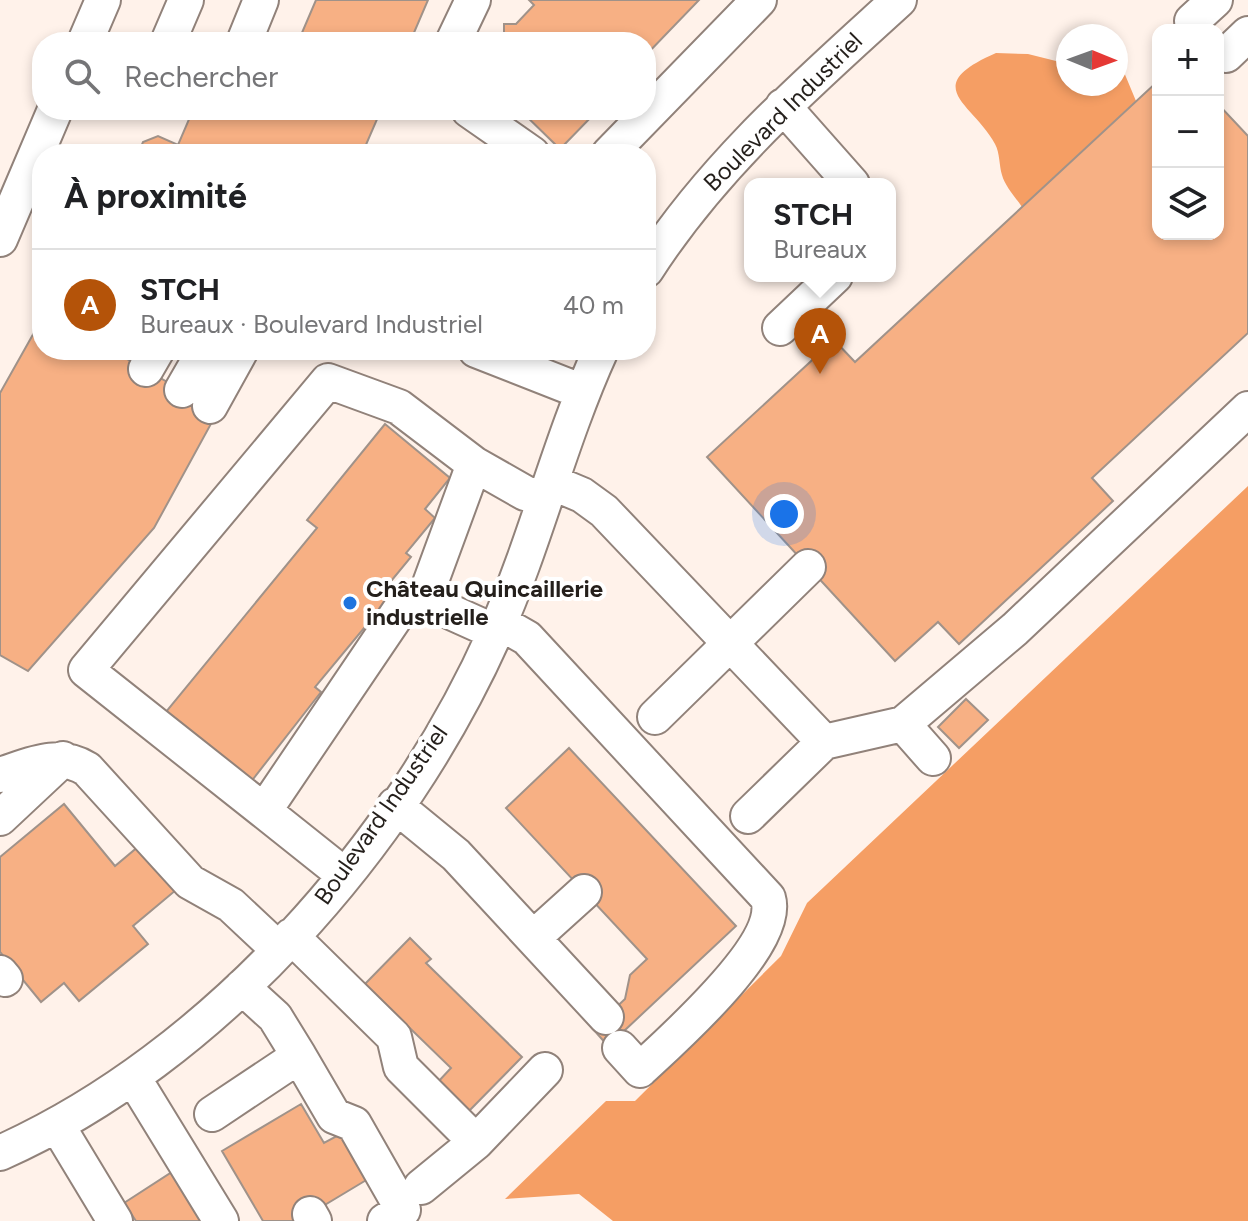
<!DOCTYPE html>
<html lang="fr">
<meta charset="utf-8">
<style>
:root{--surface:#fff;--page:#f2f2f2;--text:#202124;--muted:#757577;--line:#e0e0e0;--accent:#b45309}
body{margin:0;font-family:Figtree,sans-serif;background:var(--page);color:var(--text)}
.controls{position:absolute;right:24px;top:24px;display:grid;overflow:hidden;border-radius:16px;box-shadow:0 4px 12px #0003}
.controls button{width:72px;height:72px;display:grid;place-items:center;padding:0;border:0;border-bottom:2px solid var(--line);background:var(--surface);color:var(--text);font:40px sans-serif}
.compass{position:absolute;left:1056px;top:24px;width:72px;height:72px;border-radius:50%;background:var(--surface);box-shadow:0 4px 12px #0003;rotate:91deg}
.you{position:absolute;left:784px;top:514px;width:28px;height:28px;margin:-20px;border:6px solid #fff;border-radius:50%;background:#1a73e8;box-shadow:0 0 0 12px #1a73e833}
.badge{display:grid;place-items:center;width:52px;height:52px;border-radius:50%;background:var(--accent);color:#fff;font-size:26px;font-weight:700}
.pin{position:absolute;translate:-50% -66px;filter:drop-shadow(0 2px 4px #0008)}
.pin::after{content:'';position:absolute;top:42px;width:28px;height:24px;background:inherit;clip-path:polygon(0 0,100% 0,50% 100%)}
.popup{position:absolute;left:744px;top:178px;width:152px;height:104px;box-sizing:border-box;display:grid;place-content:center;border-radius:16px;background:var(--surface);filter:drop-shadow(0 2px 6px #0005);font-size:26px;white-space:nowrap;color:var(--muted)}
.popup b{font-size:30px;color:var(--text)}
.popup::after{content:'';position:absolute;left:50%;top:100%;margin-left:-16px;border:16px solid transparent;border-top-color:var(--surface)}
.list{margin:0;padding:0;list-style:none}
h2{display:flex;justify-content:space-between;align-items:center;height:104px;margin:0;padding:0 32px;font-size:34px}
h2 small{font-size:26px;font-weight:400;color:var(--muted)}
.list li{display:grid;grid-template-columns:52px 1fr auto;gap:24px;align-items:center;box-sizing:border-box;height:112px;padding:0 32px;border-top:2px solid var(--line)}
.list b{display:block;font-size:30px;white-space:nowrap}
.list p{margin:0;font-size:26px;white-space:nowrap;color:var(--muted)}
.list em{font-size:26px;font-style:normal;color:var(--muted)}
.icon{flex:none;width:44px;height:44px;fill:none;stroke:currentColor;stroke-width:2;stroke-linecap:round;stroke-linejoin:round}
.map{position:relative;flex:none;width:1248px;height:1221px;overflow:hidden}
.search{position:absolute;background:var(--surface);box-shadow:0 4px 12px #0003;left:32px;top:32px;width:624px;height:88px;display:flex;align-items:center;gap:20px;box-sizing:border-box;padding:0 28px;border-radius:32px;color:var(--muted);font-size:30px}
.panel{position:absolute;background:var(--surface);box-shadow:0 4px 12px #0003;left:32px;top:144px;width:624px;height:216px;border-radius:32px}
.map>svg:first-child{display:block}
</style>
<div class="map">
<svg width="1248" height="1221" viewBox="0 0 1248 1221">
<rect width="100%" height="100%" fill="#fff2ea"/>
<!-- forest -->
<path fill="#f59e64" d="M996,53l32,1 40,10v20h48v-31l20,48 -114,106c-7,-10 -17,-21 -20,-32 -3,-10 -2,-22 -7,-31 -22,-41 -77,-57 1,-91z
M1248,486v735h-635l-34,-27 -74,5 101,-98h29l146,-145 26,-53z"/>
<!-- building -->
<path fill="#f7b084" stroke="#a09289" stroke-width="2" d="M316,0h112l-18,42h-112z
M529,0h170l-53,55v-13h-153v-6h11v-12h12l18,-19z
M1158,81v153h60v-130l30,32v197l-156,145 21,23 -154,143 -21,-22 -43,39 -188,-204 127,-117 21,22z
M193,110h21l17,8 3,-8h147l-19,44h-224l5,-12 15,-6 20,9z
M520,110h78l-38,39z
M42,311v39h69l107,61 -64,117 -126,143 -28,-16v-262l40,-71 -2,-10z
M385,424l65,54 -25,31 10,9 -29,35 5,4 -24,29 7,6 -79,95 6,5 -71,91 -85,-70 152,-185 -10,-8z
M966,699l22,21 -29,28 -21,-21z
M569,748l167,178 -128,120 -15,-17 32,-30 5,-24 17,-16 -141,-151z
M64,804l51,62 24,-20 37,44 -43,36 15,18 -69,57 -15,-18 -23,19 -41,-50v-95z
M410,938l21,21 -5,4 96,94 -54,55 -31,-29 14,-15 -66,-64 -3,3 -20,-20z
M301,1104l23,39 22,-12 27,45 -75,45h-35l-41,-70z
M172,1172l31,49h-67l-12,-18z"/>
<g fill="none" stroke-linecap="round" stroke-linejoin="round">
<defs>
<path id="minor" d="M1192,21l23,-21
M85,42l18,-42
M168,42l18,-42
M244,42l17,-42
M453,42l20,-42
M1226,55l22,-21
M783,106l69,78
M469,110l63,44
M609,154l150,-154
M0,239l55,-129
M646,270c68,-106 161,-186 253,-270
M780,328l55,-52
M476,350l107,42
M146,369l11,-19
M182,390l23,-40
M210,406l31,-56
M551,482l31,13 22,16 220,231 79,-18 112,-95 233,-220
M499,622l28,16 241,260c14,46 -96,142 -128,172l-20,-22
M495,632l-71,-32 50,-136 51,29 20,6
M655,717l153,-150
M903,724l30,34
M0,775c31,-10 57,-24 87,-6l103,113 41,23 47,44
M395,805l61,50 150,162
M264,811l-178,-141 242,-289 71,26 75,57
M748,816l76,-74
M0,818l63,-59
M343,874l-79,-63 136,-201 16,-10h8
M291,936l103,101 7,30 75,75 69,-72
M533,938l51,-46
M0,973l5,6
M299,1056l35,60 20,8 49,86 -18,11
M134,1079l87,142
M212,1114l87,-58 -24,-39 -33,-30
M57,1125l58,96
M0,1153c213,-95 401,-308 495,-520 41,-92 64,-191 106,-283
M421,1187l55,-45
M310,1214l4,7"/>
</defs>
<!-- minor casing -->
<use href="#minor" stroke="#91827a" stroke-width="38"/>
<!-- minor -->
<use href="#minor" stroke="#fff" stroke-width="34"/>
</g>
<!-- markers -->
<circle fill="#1f74de" stroke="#fff" stroke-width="3" cx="350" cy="603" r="8"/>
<g text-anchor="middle" stroke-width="8" stroke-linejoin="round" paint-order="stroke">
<!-- street labels -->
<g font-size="24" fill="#241f1b" stroke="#fff">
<text transform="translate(783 112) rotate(-45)" y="8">Boulevard Industriel</text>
<text transform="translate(381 815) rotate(-55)" y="8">Boulevard Industriel</text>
</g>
<!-- poi labels -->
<g font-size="24" font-weight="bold" fill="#241f1b" stroke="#fff" text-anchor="start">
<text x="366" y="597">Château Quincaillerie<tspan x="366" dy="28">industrielle</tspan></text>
</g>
</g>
</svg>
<div class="controls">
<button>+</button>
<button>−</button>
<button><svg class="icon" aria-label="layers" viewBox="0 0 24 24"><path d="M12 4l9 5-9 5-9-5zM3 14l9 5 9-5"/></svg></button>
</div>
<svg class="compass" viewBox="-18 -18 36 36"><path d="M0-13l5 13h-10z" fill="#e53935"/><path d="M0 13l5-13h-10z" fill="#757577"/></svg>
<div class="you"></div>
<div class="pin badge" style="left:820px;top:374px">A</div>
<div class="popup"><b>STCH</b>Bureaux</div>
<div class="search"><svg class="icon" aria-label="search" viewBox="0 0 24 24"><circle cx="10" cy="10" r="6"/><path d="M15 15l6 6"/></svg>Rechercher</div>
<section class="panel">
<h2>À proximité<small></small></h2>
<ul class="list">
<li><span class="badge">A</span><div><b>STCH</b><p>Bureaux · Boulevard Industriel</p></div><em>40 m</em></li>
</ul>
</section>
</div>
